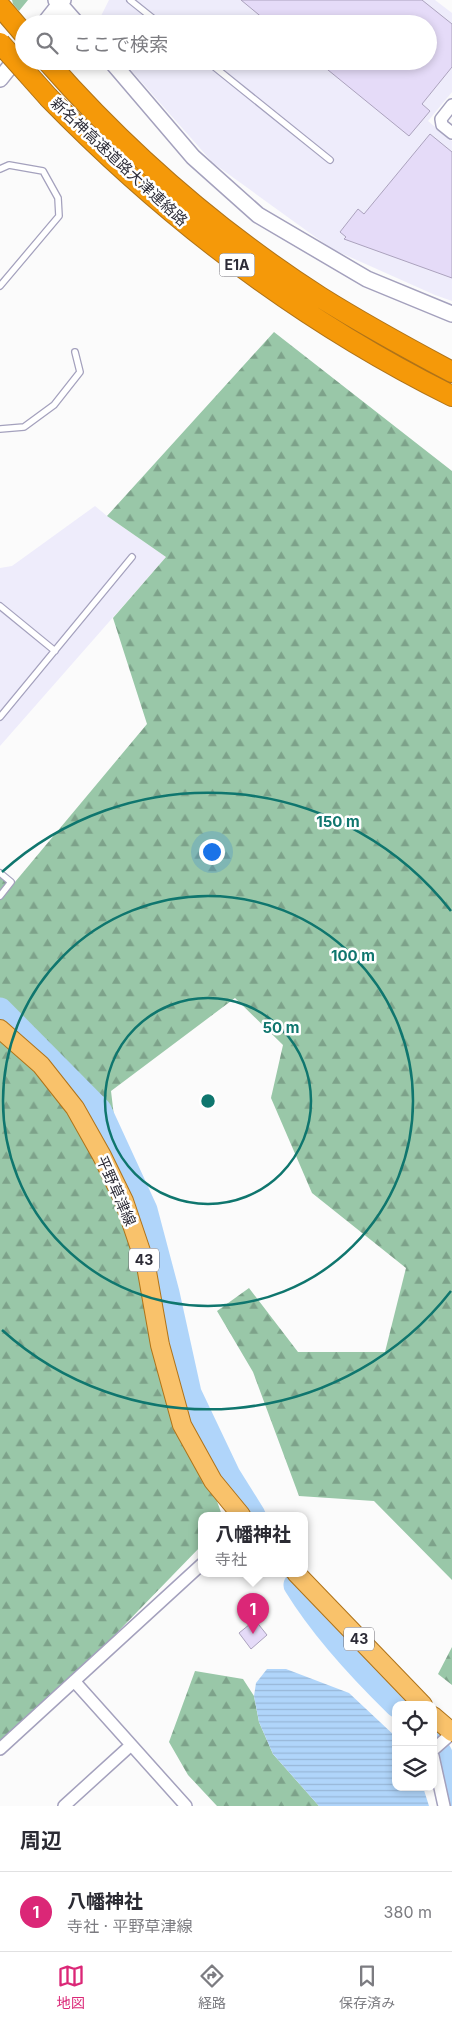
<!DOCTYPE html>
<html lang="ja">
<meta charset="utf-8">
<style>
:root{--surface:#fff;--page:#f7f7f7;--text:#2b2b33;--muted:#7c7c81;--line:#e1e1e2;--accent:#db2777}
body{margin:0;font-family:Inter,"Noto Sans JP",sans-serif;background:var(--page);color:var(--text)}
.controls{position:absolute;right:15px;bottom:15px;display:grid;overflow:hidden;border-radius:10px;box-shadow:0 2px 8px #0003}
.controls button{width:45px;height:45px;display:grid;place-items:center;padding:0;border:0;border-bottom:1px solid var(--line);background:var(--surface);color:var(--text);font:25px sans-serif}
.you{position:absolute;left:211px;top:851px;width:18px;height:18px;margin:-12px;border:4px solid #fff;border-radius:50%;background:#1a73e8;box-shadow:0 0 0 8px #1a73e833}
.badge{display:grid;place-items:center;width:32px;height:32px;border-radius:50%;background:var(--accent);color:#fff;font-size:16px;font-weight:700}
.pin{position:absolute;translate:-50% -41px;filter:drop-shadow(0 1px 2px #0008)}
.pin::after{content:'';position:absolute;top:26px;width:18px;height:15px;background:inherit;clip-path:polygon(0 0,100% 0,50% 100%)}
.popup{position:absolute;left:198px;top:1512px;width:110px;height:65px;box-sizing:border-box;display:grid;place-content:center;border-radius:10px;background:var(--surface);filter:drop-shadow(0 1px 4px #0005);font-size:16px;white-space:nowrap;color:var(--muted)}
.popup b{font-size:19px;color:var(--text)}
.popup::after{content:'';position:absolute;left:50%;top:100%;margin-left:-10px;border:10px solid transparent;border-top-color:var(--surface)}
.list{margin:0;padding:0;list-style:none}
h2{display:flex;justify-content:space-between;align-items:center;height:65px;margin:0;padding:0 20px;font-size:21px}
h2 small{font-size:16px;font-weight:400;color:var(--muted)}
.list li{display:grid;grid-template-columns:32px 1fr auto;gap:15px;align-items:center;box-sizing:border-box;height:80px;padding:0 20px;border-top:1px solid var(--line)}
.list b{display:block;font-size:19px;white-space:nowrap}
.list p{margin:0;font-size:16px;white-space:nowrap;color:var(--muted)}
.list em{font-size:16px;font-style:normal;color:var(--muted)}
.icon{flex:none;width:28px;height:28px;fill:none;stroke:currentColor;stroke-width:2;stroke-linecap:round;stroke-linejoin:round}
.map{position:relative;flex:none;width:452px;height:1806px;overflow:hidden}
.search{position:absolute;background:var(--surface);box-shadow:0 2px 8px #0003;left:15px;right:15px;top:15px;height:55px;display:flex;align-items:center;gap:12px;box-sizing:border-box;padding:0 18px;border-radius:28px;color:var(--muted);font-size:19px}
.sheet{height:145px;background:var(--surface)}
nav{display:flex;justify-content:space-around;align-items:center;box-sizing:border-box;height:70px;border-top:1px solid var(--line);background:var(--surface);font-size:14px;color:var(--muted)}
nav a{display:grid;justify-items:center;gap:2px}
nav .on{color:var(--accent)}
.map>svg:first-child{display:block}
</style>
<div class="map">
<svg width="452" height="1806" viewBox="0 0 452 1806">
<defs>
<pattern id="forest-firs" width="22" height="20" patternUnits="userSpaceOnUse" patternTransform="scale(1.25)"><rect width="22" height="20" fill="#99c7a8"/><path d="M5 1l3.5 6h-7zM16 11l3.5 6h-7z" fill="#7da28a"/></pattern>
<pattern id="water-rules" width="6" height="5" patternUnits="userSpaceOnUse" patternTransform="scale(1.25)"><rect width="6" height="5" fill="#b0d5fa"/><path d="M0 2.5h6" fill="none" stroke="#98b7d7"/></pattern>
</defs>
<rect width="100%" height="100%" fill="#fbfbfb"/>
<!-- built -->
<path fill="#eeecfb" d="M109,0h326l17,13v79l-24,29 24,20v160l-17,-6 -103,-46 -119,-86 -90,-102h305v-37h-331z
M95,506l12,10 59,41 -166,189v-178l12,-2z"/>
<!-- forest -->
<path fill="url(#forest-firs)" d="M12,0h16l-9,11 -6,-7z
M274,332l178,139v1109l-78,-79 -75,-5 -46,-124 -36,-61 32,-23 49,64h87l21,-84 -94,-75 -41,-95 12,-53 -48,-47 -124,93 13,110 32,132 66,182h-20v30l-162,167 -40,30v-869l15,9 132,-158 -34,-106 53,-61 -59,-41z
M452,1647v38l-14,-11z
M195,1671l48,8 11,17 5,26 14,32 46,52h-102l-29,-31 -19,-33z"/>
<!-- water -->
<path fill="url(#water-rules)" d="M267,1669h19l63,24 47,44v50h27l6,19h-110l-46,-52 -14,-32 -5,-26 2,-13z"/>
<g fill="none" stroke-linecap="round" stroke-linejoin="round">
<!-- river -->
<path stroke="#b0d5fa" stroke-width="25" d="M0,1010l99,100 46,100 22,83 22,100 39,82 25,40
M296,1585c27,44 64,84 101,120
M433,1742l7,12 10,52"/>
</g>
<!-- building -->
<path fill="#e5dbf8" stroke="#aba2bd" d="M241,0h181l30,24v43l-30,37 8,7 -21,25 -92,-75h111v-37h-158z
M430,134l22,18v126l-108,-39 2,-2 -6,-5 18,-23 6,5z
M255,1620l12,15 -16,14 -12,-16z"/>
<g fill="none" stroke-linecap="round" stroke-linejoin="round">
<defs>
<path id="lane" d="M130,0l30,24
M207,61l123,99
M0,169l9,-4 34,6 15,27 1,18 -59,70
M0,429l24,-2 30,-22 26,-33 -5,-20
M0,606l55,45
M0,717l132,-160
M0,873l11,9 -11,14"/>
<path id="street" d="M452,105l-11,14 1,6 10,8
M74,1681l112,125
M0,1749l202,-185
M433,1750l19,-17
M433,1756l11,50
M64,1806l66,-60"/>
<path id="secondary" d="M56,0l21,24
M44,24l19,-24
M111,61l82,96 65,58 109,64 85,35
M0,79l24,-30"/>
<path id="primary" d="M0,1029l41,36 34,43 27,48 22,45 22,65 14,79 22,80 31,56 28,34
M296,1573l127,132
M433,1716l19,16"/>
<path id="highway" d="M0,6l24,28
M47,61c79,90 172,171 273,236 43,27 87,51 132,75
M49,98c118,121 252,223 403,298"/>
</defs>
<!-- lane casing -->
<use href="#lane" stroke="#a4a1bd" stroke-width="8"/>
<!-- street casing -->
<use href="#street" stroke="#a4a1bd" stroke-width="14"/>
<!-- secondary casing -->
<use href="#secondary" stroke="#a4a1bd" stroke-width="18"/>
<!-- primary casing -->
<use href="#primary" stroke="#af7319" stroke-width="20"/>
<!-- highway casing -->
<use href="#highway" stroke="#af7319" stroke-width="22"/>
<!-- lane -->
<use href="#lane" stroke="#fff" stroke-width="5.5"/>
<!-- street -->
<use href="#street" stroke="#fff" stroke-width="11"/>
<!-- secondary -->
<use href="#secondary" stroke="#fff" stroke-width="15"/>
<!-- primary -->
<use href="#primary" stroke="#f9c26b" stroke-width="18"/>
<!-- highway -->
<use href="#highway" stroke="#f59909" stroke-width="20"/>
<defs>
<path id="highway-bridge" d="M0,43l49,55"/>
</defs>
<!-- highway-bridge casing -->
<use href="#highway-bridge" stroke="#af7319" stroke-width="22" stroke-linecap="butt"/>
<!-- highway-bridge -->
<use href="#highway-bridge" stroke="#f59909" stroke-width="20"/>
</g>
<!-- distance rings -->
<g fill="none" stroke="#0f766e" stroke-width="2.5">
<circle cx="208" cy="1101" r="103"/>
<circle cx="208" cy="1101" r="205"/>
<path d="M451 1291A308 308 0 0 1 2 1330M2 872A308 308 0 0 1 451 911"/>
</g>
<g text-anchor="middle" stroke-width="5" stroke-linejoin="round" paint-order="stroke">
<!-- shield labels -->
<g fill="#fff" stroke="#6c6b73" stroke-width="1">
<rect x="219.5" y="253.5" width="35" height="23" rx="4"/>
<rect x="129" y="1248.5" width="30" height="23" rx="4"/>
<rect x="344" y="1627.5" width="30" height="23" rx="4"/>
</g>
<g font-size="14" font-weight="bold" fill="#2d2c37">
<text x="237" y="270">E1A</text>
<text x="144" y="1265">43</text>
<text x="359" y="1644">43</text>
</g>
<!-- street labels -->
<g font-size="15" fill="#2d2c37" stroke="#fff">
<text transform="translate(119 162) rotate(43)" y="5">新名神高速道路大津連絡路</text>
<text transform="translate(116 1191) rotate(66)" y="5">平野草津線</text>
</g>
</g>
<circle cx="208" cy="1101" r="8" fill="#0f766e" stroke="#fff" stroke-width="2.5"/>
<g font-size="15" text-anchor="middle" font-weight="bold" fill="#0f766e" stroke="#fff" stroke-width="5" stroke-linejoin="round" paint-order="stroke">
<text x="338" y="827">150 m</text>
<text x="353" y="961">100 m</text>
<text x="281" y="1033">50 m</text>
</g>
</svg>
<div class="controls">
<button><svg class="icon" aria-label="locate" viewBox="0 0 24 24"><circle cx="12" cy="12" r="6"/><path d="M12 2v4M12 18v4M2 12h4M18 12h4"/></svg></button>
<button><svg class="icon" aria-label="layers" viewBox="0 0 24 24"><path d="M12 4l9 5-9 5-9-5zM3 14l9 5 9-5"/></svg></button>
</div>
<div class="you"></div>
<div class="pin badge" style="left:253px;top:1634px">1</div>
<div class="popup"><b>八幡神社</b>寺社</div>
<div class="search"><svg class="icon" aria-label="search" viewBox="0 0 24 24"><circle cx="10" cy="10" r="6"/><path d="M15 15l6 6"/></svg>ここで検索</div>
</div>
<section class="sheet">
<h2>周辺<small></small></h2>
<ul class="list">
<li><span class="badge">1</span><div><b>八幡神社</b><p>寺社 · 平野草津線</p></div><em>380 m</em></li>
</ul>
</section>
<nav>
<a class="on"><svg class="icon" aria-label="map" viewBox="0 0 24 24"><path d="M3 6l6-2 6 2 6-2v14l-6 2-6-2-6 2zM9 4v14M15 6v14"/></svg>地図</a>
<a><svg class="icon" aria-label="directions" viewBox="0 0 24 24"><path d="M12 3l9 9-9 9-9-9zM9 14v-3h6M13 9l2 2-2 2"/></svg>経路</a>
<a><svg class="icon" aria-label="saved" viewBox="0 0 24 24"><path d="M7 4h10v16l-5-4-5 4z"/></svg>保存済み</a>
</nav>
